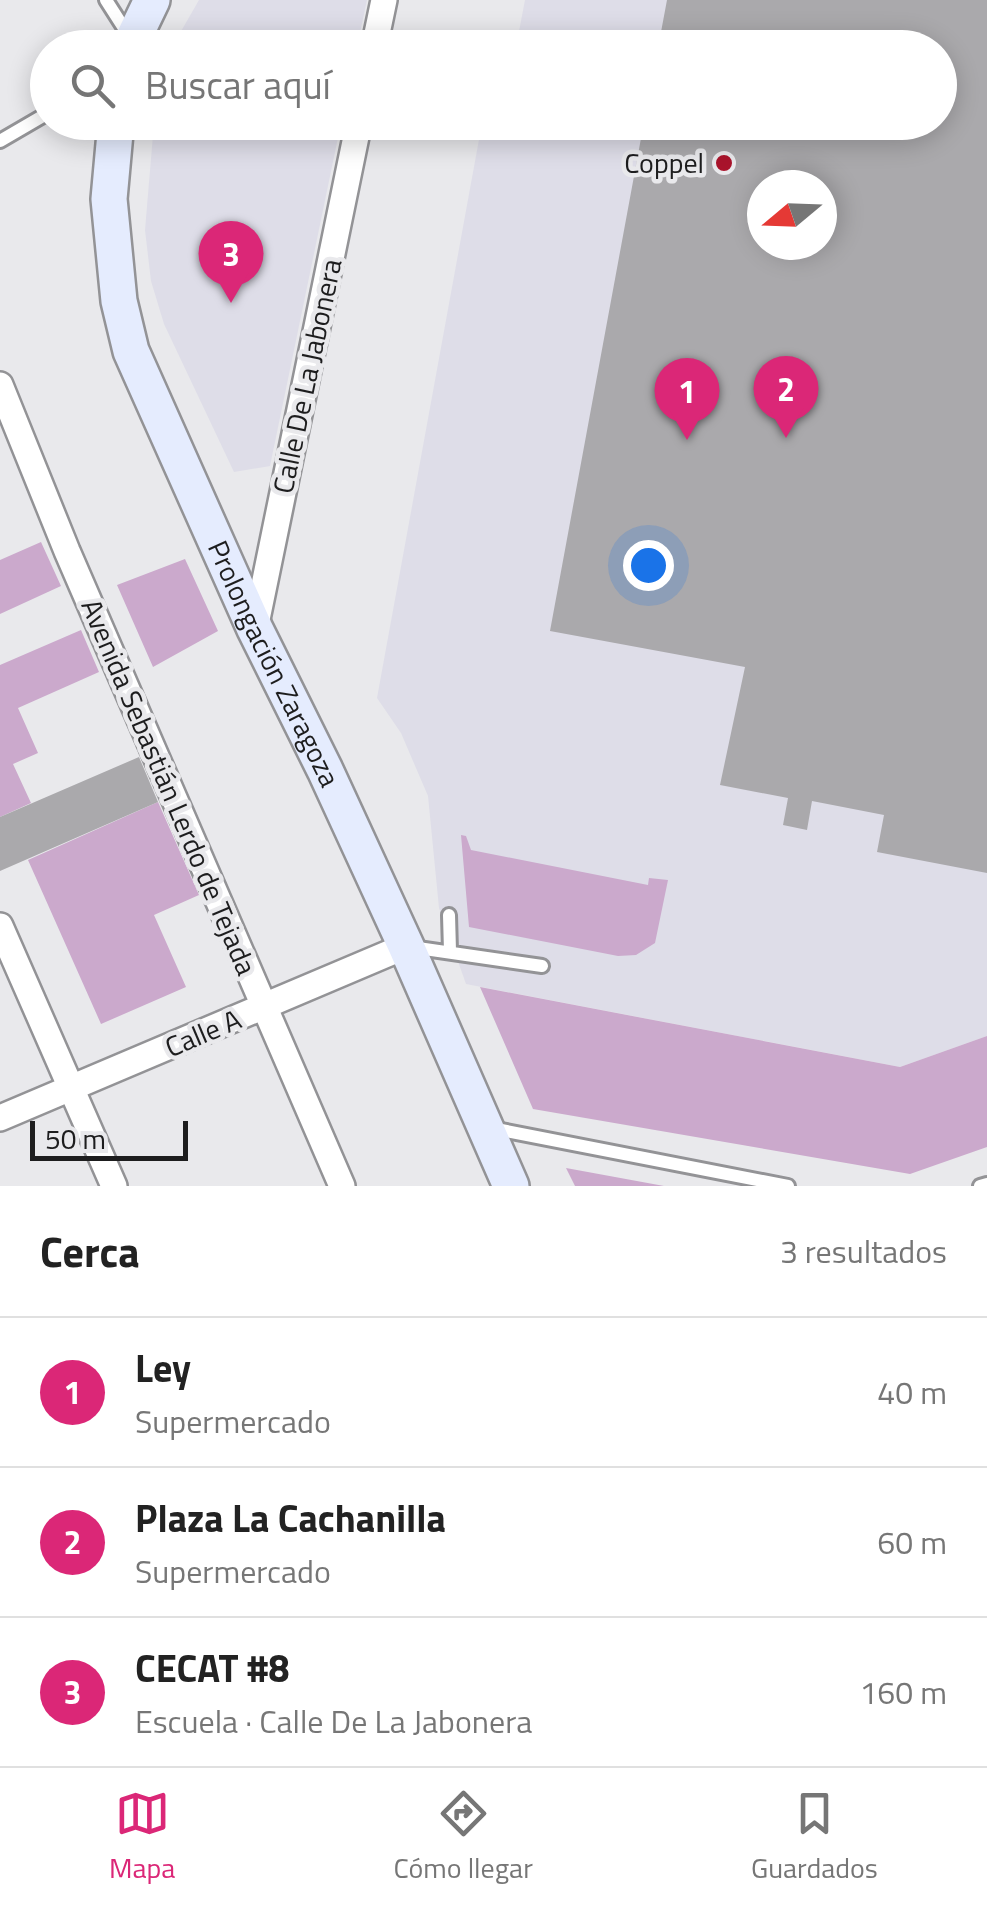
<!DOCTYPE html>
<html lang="es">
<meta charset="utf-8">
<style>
:root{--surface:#fff;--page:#f2f2f2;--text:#222;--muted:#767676;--line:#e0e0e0;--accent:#db2777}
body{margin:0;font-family:"Titillium Web",sans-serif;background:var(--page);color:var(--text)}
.compass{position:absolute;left:747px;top:170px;width:90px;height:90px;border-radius:50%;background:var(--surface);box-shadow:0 5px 25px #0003;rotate:251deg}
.scale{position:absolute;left:30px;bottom:25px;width:158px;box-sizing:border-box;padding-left:10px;border:5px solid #1d1d1e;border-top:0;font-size:28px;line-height:35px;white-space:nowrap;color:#1d1d1e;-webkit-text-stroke:8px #e9e9ec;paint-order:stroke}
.you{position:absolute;left:648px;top:565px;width:35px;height:35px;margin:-25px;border:8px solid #fff;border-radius:50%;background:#1a73e8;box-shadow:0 0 0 15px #1a73e833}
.badge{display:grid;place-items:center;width:65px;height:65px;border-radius:50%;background:var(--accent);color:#fff;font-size:32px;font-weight:700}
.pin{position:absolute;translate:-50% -82px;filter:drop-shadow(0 2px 5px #0008)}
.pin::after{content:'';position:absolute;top:52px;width:35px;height:30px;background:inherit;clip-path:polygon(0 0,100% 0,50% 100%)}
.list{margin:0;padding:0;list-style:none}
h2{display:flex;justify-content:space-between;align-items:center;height:130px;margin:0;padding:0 40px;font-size:42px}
h2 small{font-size:32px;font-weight:400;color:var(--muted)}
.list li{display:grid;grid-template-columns:65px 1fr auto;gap:30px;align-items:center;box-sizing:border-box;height:150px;padding:0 40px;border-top:2px solid var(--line)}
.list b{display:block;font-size:38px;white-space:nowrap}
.list p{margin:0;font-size:32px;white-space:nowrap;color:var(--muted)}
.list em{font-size:32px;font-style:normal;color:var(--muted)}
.icon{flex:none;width:55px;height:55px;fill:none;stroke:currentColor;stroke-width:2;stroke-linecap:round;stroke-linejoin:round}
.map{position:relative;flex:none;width:987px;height:1186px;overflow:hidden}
.search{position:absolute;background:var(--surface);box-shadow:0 5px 25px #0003;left:30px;right:30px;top:30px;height:110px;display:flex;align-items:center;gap:25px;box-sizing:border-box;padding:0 35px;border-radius:55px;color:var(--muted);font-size:38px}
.sheet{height:580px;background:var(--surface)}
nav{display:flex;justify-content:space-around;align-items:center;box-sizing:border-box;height:140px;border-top:2px solid var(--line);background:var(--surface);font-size:28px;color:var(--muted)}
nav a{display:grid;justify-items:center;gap:5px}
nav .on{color:var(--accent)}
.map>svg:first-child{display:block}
</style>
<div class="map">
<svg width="987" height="1186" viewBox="0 0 987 1186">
<rect width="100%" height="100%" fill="#e9e9ec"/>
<!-- built -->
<path fill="#dedde8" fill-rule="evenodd" d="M199,0h168l-10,47h-185z
M525,0h462v1036l-87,31 -434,-83 -27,-76 -11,-112 -27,-63 -24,-35 105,-575 458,-1v-74l-424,-1zM762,185h60v60h-60z
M154,123h187l-71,343 -36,6 -70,-148 -13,-43 -6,-51z"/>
<!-- green -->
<path fill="#cba9cc" d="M41,542l20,44 -61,28v-54z
M185,559l33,72 -65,36 -36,-82z
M81,630l18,42 -81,36 20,45 -25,11 18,39 -31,14v-152z
M158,802l41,93 -45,20 32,72 -85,37 -73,-164z
M461,835l5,1 5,14 177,35 1,-7 19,2 -13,63 -19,12 -18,1 -149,-29z
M480,987l420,80 87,-31v111l-77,27 -377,-65z
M566,1168l98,18h-89z"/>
<!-- building -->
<path fill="#aaa9ac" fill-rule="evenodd" d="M667,0h320v873l-110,-21 7,-37 -72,-14 -5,29 -24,-5 5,-27 -68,-13 25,-118 -195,-36 94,-509h296v-74h-282zM762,185h60v60h-60z
M139,757l19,45 -158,69v-54z"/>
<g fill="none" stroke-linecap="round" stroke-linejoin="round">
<defs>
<path id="service" d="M106,0l23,36
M0,141l48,-28
M449,915l1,36
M411,947l131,19
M491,1128l297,58
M980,1186l7,-2"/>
<path id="minor" d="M374,48l10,-48
M0,385l67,166 275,635
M255,629l104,-507
M0,926l114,260
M0,1118l406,-172"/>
<g id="secondary">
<path d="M129,48l23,-48"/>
<path id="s1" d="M116,122l-7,77 10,102 12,50 124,278 70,141 81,176 105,240"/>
</g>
</defs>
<!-- service casing -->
<use href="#service" stroke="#939396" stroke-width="18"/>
<!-- minor casing -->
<use href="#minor" stroke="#939396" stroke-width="30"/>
<!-- secondary casing -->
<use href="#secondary" stroke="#939396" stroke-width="40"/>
<!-- service -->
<use href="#service" stroke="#fff" stroke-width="12"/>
<!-- minor -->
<use href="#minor" stroke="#fff" stroke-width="25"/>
<!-- secondary -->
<use href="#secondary" stroke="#e5ecfe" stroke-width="35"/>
</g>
<!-- markers -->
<circle fill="#aa142c" stroke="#e9e9ec" stroke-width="4" cx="724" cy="163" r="10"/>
<g text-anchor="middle" stroke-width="9" stroke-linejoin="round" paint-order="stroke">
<!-- poi labels -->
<g font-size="28" fill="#1d1d1e" stroke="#e9e9ec" text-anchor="end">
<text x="704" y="173">Coppel</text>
</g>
<!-- street labels -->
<g font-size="28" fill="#1d1d1e" stroke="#e9e9ec">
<text transform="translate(307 376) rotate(-78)" y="10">Calle De La Jabonera</text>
<text dy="10" stroke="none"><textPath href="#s1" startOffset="575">Prolongación Zaragoza</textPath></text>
<text transform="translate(169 787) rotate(67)" y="10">Avenida Sebastián Lerdo de Tejada</text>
<text transform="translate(203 1033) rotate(-23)" y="10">Calle A</text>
</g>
</g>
</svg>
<svg class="compass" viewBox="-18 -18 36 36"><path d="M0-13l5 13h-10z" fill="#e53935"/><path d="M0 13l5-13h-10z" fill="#767676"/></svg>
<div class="scale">50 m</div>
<div class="you"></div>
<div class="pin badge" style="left:687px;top:440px">1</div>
<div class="pin badge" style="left:786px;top:438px">2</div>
<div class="pin badge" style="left:231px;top:303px">3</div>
<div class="search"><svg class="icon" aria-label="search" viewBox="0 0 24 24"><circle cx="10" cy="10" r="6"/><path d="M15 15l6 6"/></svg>Buscar aquí</div>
</div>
<section class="sheet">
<h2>Cerca<small>3 resultados</small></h2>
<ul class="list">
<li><span class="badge">1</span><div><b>Ley</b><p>Supermercado</p></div><em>40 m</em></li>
<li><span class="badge">2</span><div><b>Plaza La Cachanilla</b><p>Supermercado</p></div><em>60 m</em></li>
<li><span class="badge">3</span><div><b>CECAT #8</b><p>Escuela · Calle De La Jabonera</p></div><em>160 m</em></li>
</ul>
</section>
<nav>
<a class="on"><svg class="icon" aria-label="map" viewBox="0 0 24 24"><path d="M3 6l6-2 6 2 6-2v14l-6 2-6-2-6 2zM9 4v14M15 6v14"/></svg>Mapa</a>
<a><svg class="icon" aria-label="directions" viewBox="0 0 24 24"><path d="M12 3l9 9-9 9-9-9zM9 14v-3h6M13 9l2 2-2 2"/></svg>Cómo llegar</a>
<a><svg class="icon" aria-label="saved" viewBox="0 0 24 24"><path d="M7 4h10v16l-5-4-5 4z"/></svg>Guardados</a>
</nav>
